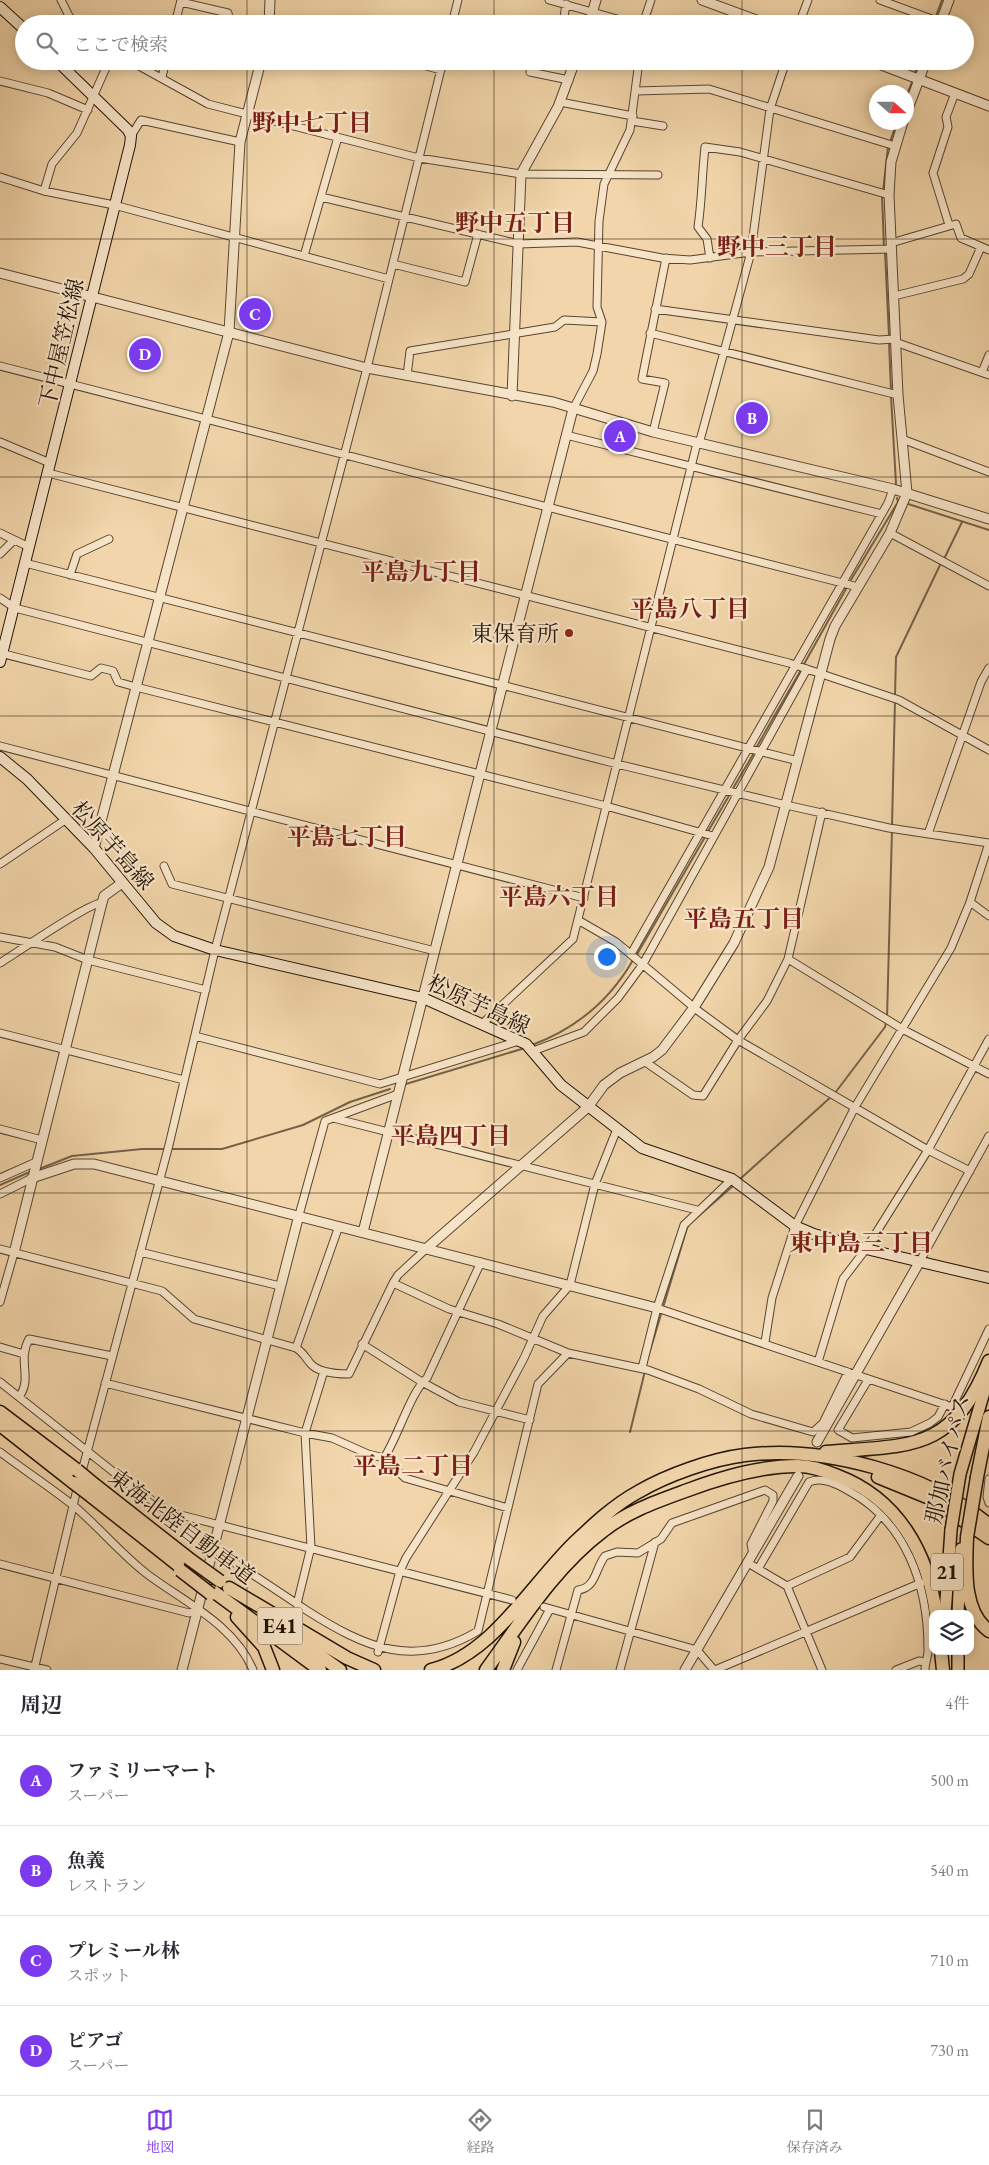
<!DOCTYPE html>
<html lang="ja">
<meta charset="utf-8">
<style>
:root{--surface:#fff;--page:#f2f2f3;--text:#2b2b33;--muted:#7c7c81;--line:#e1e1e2;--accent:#7c3aed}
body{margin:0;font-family:"EB Garamond","Noto Serif JP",serif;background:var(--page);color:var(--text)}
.controls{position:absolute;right:15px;bottom:15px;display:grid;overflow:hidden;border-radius:10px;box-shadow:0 2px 12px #0003}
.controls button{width:45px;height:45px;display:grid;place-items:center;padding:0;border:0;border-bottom:1px solid var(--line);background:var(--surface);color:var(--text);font:25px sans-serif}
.compass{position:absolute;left:869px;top:85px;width:45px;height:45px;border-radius:50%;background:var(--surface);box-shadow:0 2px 12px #0003;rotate:111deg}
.you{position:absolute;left:606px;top:956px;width:18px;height:18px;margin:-12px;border:4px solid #fff;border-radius:50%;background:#1a73e8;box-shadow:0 0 0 8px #1a73e833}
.badge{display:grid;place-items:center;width:32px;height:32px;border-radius:50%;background:var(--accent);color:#fff;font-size:16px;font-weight:700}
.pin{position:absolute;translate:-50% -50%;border:2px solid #fff;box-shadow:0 1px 5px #0006}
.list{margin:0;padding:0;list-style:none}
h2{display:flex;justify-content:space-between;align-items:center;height:65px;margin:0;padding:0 20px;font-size:21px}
h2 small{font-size:16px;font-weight:400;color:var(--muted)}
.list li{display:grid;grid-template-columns:32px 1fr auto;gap:15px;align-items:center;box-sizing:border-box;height:90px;padding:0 20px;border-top:1px solid var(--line)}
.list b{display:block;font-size:19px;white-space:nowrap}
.list p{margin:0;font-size:16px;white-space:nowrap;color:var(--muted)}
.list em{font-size:16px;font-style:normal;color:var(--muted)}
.icon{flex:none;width:28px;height:28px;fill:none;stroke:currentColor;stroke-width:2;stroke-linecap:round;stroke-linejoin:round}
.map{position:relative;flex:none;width:989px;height:1670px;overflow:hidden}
.search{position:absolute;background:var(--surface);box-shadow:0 2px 12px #0003;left:15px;right:15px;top:15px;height:55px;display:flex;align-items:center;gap:12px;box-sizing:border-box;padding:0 18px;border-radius:28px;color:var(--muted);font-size:19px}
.sheet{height:425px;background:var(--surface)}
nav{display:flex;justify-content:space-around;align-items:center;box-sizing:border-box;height:70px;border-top:1px solid var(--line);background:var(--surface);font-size:14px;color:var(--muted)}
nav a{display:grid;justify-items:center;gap:2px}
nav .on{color:var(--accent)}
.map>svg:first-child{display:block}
</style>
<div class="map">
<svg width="989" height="1670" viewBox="0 0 989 1670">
<rect width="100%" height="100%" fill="#f2d5aa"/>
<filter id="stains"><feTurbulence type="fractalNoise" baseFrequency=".004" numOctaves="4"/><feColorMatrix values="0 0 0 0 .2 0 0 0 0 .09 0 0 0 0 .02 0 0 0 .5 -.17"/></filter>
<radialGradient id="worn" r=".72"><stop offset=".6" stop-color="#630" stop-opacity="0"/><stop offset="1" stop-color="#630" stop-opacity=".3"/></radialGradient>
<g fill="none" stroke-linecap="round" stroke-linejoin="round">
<!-- stream -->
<path stroke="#756148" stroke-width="2" d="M933,24l9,-24
M914,76l5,-15
M906,97l7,-17
M890,142l7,-20
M883,192l5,-45
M882,196l2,51
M885,251l4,85
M889,341l2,50
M891,396l5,88
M905,503l84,27
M944,559l18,-37
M849,583l49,-81 -1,-4
M803,666l44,-79
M895,695l1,-38 45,-94
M756,748l45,-78
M732,790l22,-37
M892,825l3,-125
M707,833l23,-39
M636,956l69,-119
M887,1018l5,-188
M532,1045c43,-16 78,-45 101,-85
M406,1084l119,-36
M835,1093l50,-66 1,-5
M39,1169l33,-13 70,-7h80l81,-24 47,-23 40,-13
M739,1180l93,-84
M0,1185l32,-14
M694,1220l40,-35
M646,1364l41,-136 3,-5
M630,1432l15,-61"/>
<defs>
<path id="minor" d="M61,0l12,24
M549,0l86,24
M880,0l60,22
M181,2l47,11 2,11
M175,24l6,-24
M452,24l6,-24
M563,24l3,-20
M643,24l8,-24
M799,24l9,-24
M130,61l78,43 211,54 102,16 137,1
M408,61l33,9
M530,72l39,8
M162,77l4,-16
M0,81l48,12 40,17
M636,91l73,-2 186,57
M560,102l73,14
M632,121l31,5
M131,136l10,-16 99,22
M0,177l44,14 70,14 275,74
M44,191l8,-27 25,-31 32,-72
M321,197l198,47 58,-2 85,16 28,2 61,-8 140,-3
M949,225l-16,-52 15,-46 -2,-10 9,-24
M891,243l65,-19 5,14 28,12
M304,256l34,-119
M710,258l-3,-19 -9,-12c4,-27 4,-53 7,-80l35,5 149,43
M393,264l72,18 13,-48
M894,296l69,-17 6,-5 12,-27
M655,309l224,31 16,-1
M650,333l248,62
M895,342l94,33
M0,366l858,221
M982,372l7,-17
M407,376l3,-25 145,-24 9,-7 38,2
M573,409l20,-38 4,-17 5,-32 -5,-15 2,-86 5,-37 26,-54 9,-69
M653,432l12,-49 -23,-4 24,-121
M566,435l316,79
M902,439l87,33
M0,442l50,21
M699,444l52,-192 19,-143 16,-48
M48,473l741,190 110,37 90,50
M0,533l29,14
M890,533l99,53
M0,554l14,-14
M25,563l773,198
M70,575l7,-21 32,-15
M0,598l15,10 602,156 169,41 103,23 100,15
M0,653l91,23 10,-8 12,3 5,11 18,5 470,119 107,30
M0,746l584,152
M928,834l53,-152 8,-14
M0,864l65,-44
M164,866l8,18 263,67
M970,902l19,14
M578,920l38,22 81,68 41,30 190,110 42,21
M0,937l55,10 33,13 118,30
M631,954l257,-451 5,-14
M788,959l116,71 85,44
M0,963c15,-9 91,-62 102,-60
M482,1024l91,-85 124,-496
M0,1033l184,47
M195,1036l185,48 139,-43
M533,1051l51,-19 34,-34 25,-34 164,-295
M644,1061l49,34 10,1 35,-56 29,-39 21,-42 34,-147
M333,1118l364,92
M0,1129l42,11
M0,1178l36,-16
M0,1194l32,-16
M299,1215l26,-94 73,-27
M0,1249l162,42 32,28 102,29c7,4 9,9 14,15 8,10 27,11 39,11l44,-91 5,-8 29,-27
M140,1252l140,34
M920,1261l69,-125
M393,1283l56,26 49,15 70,29
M0,1302l14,-49
M657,1308l295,99 37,-78
M765,1342l7,-44 23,-72 60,-119 96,-159 19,-46 19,-59
M362,1344l60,38 37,20 71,18
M0,1347l24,7
M296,1348l43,-122
M818,1362l25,-83 23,-30 62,-99 61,-111
M642,1368l15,-60 27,-83 48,-46
M868,1380l-30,50 14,8 59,-6 19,-9 8,-6 7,-13
M0,1382l135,107 34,23 343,88
M105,1383l200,50 27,5 36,16 16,4 21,20 103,30
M19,1397c14,-19 -2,-36 10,-58l83,17
M0,1452c24,18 50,35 74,54 25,21 46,47 73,68 37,28 88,51 106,96
M384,1458c14,-21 27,-67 43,-80l54,-116
M81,1475l88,-330 46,-195 152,-582 76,-307
M989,1479l-2,18 2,6
M214,1549c30,20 61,40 92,61 58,37 107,60 172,21l60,-247 30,-31 80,17 51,19 52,25 62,18 10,-9 25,-51
M748,1563l39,23 35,84
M0,1564l189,49 9,-3
M758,1569l51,-87c13,-6 28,2 40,9 57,31 79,94 79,157 1,7 -3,14 -3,22
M787,1586l63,-29 31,-42
M297,1604l14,-57 -6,-114 19,-62
M544,1607l153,43 17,20
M378,1652l22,-81 6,-13 68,-106 50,-94 19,-42 27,-31 25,-101 22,-55
M0,1659l47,11
M34,1670l44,-185
M517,1670l33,-61
M556,1670l22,-80c18,-2 17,-21 27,-34l12,-4 21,1 23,-14 11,-16 93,-33 8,5v6l-22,43 2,10
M620,1670l35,-128
M715,1670l206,-87
M896,1670l23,-9 6,1"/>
<path id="tertiary" d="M702,0l65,24
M269,24l1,-24
M589,24l7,-24
M940,24l9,-24
M871,61l118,45
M906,114l20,-53
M0,273l367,95 186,34 100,30 240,57 96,30
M512,396l9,-222 37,-67 17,-46
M94,848l135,-516 11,-190 21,-81
M32,1178l42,-14h20l563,144
M363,1232l210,-823
M427,1248l161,-141 16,-22 16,-12 33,-16 9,-7 33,-44 39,-63 35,-76 61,-228 5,-13 55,-93 17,-40 -9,-98 -9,-200 2,-33 12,-40
M14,1253l88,-350 2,-7 18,-13
M817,1442l103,-181
M182,1670l117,-455
M685,1670l113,-194"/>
<path id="secondary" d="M0,7l24,22
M0,662l130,-517 1,-9 -3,-6 -71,-69
M0,757l27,22 67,69 62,75 18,13 41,14 208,48 103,46 35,41 81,63 90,31 63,47 19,8 52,15 123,29"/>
<path id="trunk" d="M960,1474l29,-99
M945,1614l6,-84
M958,1614l3,-65
M958,1651v19"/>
<path id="motorway" d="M0,1412l77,58
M0,1425l74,58
M826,1452c87,-7 126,0 163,-91
M878,1477l54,22 57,39
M977,1477l12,-60
M95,1485l93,73
M91,1496l91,72
M967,1537c-1,30 -5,74 22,94
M229,1588l118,70 27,12
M213,1591l107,79
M237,1617l27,30 9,23
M286,1631l54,39
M941,1651l2,19
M431,1670c61,-15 100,-85 142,-126 20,-19 41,-39 65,-52 29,-17 74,-33 107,-37 79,-10 183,19 244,70
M486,1670c35,-48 69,-103 117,-139 25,-20 55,-30 85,-41 35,-13 72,-24 110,-24 14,0 28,5 40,10 60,23 90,77 98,138
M503,1670l11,-28"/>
</defs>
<!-- minor casing -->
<use href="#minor" stroke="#574530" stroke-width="9"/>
<!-- tertiary casing -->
<use href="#tertiary" stroke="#574530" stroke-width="11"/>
<!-- secondary casing -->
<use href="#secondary" stroke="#231508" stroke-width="12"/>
<!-- trunk casing -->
<use href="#trunk" stroke="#231508" stroke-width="14"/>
<!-- motorway casing -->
<use href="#motorway" stroke="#231508" stroke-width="15"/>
<!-- minor -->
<use href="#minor" stroke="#f7e4c8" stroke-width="7"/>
<!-- tertiary -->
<use href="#tertiary" stroke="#f7e4c8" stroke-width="9"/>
<!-- secondary -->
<use href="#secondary" stroke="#f7e4c8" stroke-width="10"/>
<!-- trunk -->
<use href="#trunk" stroke="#f2d5aa" stroke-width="11"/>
<!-- motorway -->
<use href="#motorway" stroke="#f2d5aa" stroke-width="12"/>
<defs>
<path id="trunk-bridge" d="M951,1530l9,-56"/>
<path id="motorway-bridge" d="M77,1470l18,15
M74,1483l17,13
M967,1537l10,-60
M188,1558l32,23
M180,1570l31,24"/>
</defs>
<!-- trunk-bridge casing -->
<use href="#trunk-bridge" stroke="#231508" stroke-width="14" stroke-linecap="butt"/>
<!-- motorway-bridge casing -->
<use href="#motorway-bridge" stroke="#231508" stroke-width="15" stroke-linecap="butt"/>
<!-- trunk-bridge -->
<use href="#trunk-bridge" stroke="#f2d5aa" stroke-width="11"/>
<!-- motorway-bridge -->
<use href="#motorway-bridge" stroke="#f2d5aa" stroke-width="12"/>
</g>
<!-- grid -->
<path fill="none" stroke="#231508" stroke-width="1" stroke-opacity="0.55" d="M247,0v24M494,0v24M742,0v24M247,61v1609M494,61v1609M742,61v1609M0,239h989M0,477h989M0,716h989M0,954h989M0,1193h989M0,1431h989"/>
<!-- markers -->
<circle fill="#8f2418" stroke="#f7e4c8" stroke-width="2" cx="569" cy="633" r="5"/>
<g text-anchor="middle" stroke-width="4.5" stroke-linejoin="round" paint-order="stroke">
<!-- shield labels -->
<g fill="#f7e4c8" stroke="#635342" stroke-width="1">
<rect x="931" y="1553.5" width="32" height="37" rx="4"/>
<rect x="257.5" y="1607.5" width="45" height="37" rx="4"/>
</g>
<g font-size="21" font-weight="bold" fill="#231508">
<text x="947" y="1579">21</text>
<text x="280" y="1633">E41</text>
</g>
<!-- street labels -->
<g font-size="22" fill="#231508" stroke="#f7e4c8">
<text transform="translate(61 343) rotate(-77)" y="8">下中屋笠松線</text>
<text transform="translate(113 845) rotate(48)" y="8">松原芋島線</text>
<text transform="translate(479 1004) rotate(25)" y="8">松原芋島線</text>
<text transform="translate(947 1459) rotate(-77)" y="8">那加バイパス</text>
<text transform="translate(182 1526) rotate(37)" y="8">東海北陸自動車道</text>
</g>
<!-- poi labels -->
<g font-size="22" fill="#231508" stroke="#f7e4c8" text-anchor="end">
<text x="559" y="641">東保育所</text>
</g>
<!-- neighbourhood labels -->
<g font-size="24" font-weight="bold" fill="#7a1f14" stroke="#f7e4c8">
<text x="312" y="131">野中七丁目</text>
<text x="515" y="231">野中五丁目</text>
<text x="777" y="255">野中三丁目</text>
<text x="421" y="580">平島九丁目</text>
<text x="690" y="617">平島八丁目</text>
<text x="347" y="845">平島七丁目</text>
<text x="559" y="905">平島六丁目</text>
<text x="744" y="927">平島五丁目</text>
<text x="451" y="1144">平島四丁目</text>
<text x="861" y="1251">東中島三丁目</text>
<text x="413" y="1474">平島二丁目</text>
</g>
</g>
<rect width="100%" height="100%" filter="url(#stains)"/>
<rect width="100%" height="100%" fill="url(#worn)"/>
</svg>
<div class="controls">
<button><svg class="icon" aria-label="layers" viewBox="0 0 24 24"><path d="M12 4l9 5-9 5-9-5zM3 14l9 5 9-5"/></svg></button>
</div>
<svg class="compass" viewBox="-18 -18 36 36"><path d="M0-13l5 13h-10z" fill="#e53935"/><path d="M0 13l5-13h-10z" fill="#7c7c81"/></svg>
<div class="you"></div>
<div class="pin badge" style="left:620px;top:436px">A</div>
<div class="pin badge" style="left:752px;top:418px">B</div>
<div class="pin badge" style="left:255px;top:314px">C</div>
<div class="pin badge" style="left:145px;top:354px">D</div>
<div class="search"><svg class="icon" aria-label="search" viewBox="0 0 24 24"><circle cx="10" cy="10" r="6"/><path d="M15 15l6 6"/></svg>ここで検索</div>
</div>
<section class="sheet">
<h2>周辺<small>4件</small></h2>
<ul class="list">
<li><span class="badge">A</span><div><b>ファミリーマート</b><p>スーパー</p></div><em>500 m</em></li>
<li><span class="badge">B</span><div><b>魚義</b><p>レストラン</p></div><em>540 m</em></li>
<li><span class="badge">C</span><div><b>プレミール林</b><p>スポット</p></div><em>710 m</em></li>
<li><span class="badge">D</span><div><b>ピアゴ</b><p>スーパー</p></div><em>730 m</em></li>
</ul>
</section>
<nav>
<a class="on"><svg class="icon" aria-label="map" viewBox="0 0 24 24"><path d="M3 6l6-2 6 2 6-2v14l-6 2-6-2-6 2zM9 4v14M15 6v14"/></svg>地図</a>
<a><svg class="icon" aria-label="directions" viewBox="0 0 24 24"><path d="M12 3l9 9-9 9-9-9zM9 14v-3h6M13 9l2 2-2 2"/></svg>経路</a>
<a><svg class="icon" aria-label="saved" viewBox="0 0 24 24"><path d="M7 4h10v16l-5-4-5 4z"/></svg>保存済み</a>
</nav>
